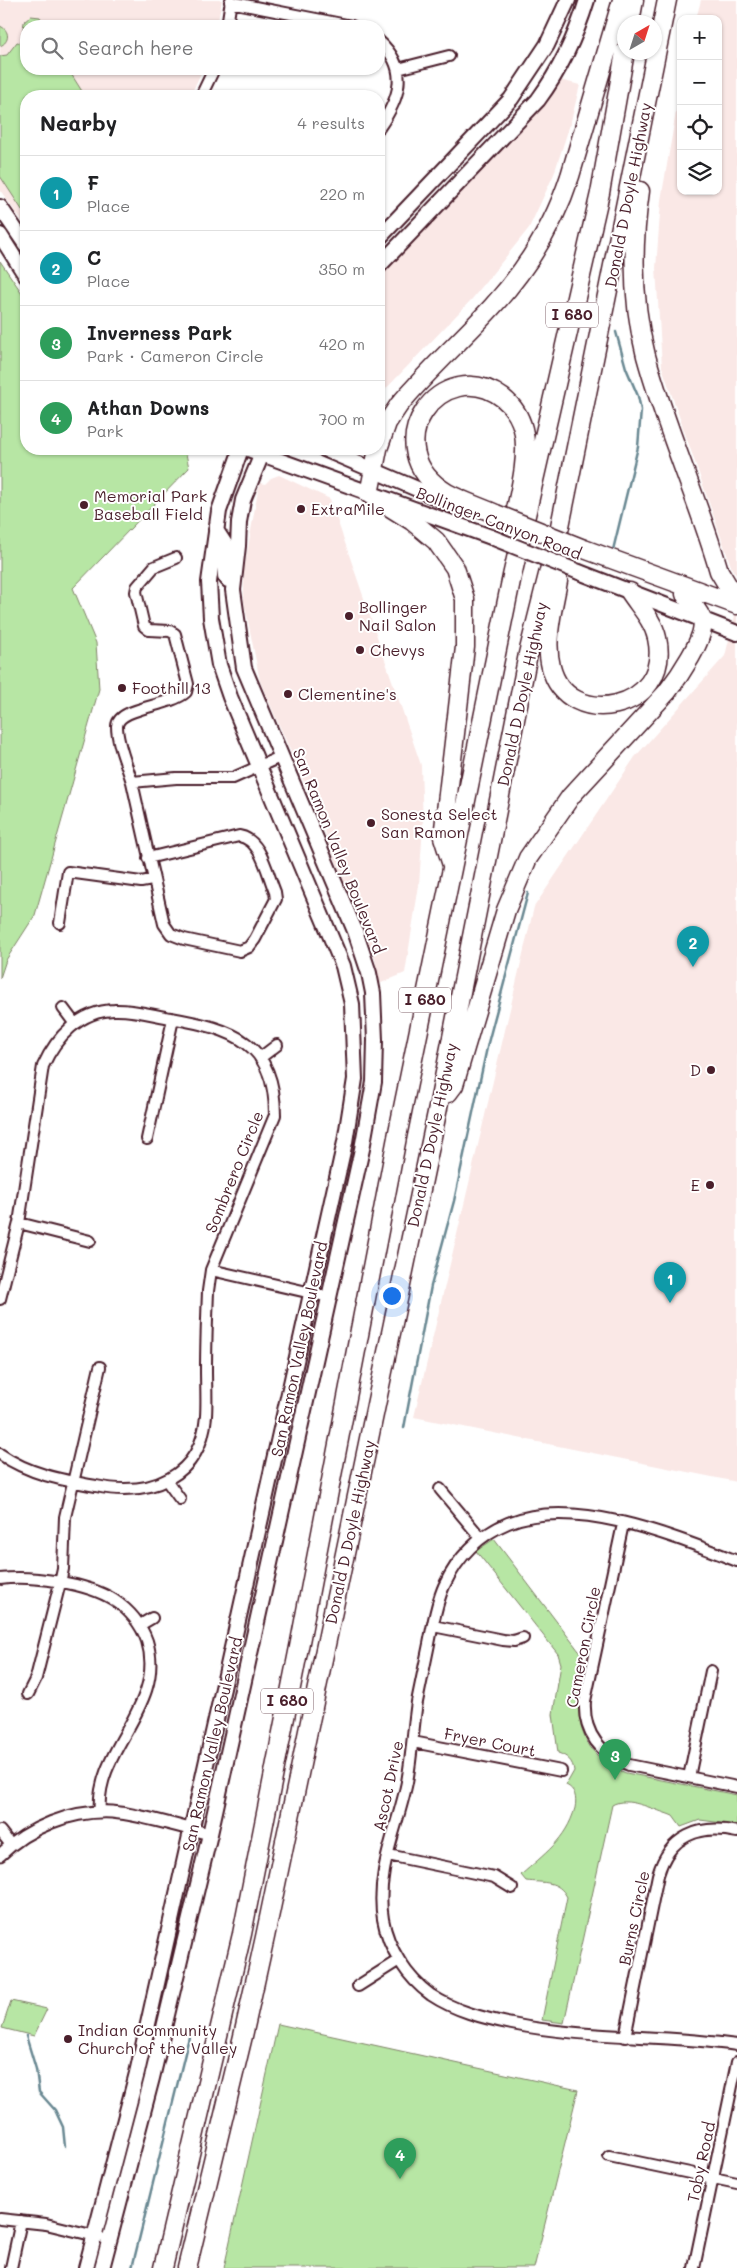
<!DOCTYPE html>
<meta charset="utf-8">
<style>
:root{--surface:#fff;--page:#f6f6f6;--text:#202124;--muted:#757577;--line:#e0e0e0;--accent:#111827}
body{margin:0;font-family:Mali,sans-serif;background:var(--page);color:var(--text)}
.controls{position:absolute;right:15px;top:15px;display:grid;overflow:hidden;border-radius:10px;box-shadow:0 1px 4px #0004}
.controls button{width:45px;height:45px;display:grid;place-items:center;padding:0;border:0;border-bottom:1px solid var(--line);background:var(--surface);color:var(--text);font:25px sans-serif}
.compass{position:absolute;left:617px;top:15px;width:45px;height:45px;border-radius:50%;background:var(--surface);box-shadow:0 1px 4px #0004;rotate:39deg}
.you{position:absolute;left:391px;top:1295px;width:18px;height:18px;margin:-12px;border:4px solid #fff;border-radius:50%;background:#1a73e8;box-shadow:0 0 0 8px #1a73e833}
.badge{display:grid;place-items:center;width:32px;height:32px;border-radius:50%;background:var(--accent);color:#fff;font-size:16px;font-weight:700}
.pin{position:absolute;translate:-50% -41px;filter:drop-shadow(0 1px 2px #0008)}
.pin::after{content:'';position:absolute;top:26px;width:18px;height:15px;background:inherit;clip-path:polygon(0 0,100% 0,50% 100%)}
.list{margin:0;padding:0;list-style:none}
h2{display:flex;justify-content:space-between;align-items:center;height:65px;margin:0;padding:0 20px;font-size:21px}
h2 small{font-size:16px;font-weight:400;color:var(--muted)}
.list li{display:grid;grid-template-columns:32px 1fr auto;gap:15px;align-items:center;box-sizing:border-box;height:75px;padding:0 20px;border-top:1px solid var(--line)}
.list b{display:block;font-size:19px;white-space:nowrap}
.list p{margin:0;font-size:16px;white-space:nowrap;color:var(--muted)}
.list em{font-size:16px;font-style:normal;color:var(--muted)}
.icon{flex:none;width:28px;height:28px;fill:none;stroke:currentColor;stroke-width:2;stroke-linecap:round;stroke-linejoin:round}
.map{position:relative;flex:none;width:737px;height:2268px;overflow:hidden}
.search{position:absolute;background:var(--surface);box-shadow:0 1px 4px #0004;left:20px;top:20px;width:365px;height:55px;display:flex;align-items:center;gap:12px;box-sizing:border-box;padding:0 18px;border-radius:20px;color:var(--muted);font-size:19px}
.panel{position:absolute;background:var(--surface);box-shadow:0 1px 4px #0004;left:20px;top:90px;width:365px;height:365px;border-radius:20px}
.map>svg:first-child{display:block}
</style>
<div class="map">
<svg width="737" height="2268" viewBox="0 0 737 2268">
<rect width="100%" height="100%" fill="#fff"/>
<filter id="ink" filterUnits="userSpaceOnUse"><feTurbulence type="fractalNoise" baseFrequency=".02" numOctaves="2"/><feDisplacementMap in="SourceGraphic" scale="10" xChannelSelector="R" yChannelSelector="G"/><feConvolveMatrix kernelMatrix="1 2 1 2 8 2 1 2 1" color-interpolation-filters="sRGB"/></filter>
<g filter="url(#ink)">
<!-- built -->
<path fill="#fae8e6" d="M0,0h222l-5,26h-191v43h177l-13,27h-164v131l-26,-37z
M701,0h36v576l-5,-7 -70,-202 -6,-99 5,-68 20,-118v109h37v-172h-22z
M560,80l20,5 -9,36 -17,53 -25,54 -57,71 -93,97v-119z
M279,475l51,24 91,266 2,61 -4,59 -14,88 -26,11 -4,-25 -62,-156 -53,-122 -16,-80v-30l14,-81 3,-7 4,1 6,-6z
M737,607v875l-323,-65 120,-510 101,-150 90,-101z"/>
<!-- green -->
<path fill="#b7e6a4" stroke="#808268" d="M31,16l9,1 5,9h-19v8l-3,-5 1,-7z
M0,26c10,4 10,16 0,20z
M17,42l9,2v25h42l17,27h-59v120l-26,-40v-120l7,-1z
M0,261l26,38v150h159l4,19 -116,120 23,55 3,46 -64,226 -29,45 -6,18z
M494,1539l91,120c-12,48 -12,94 41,114l111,22v30l-37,-5 -19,7 -8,-11 -5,-2c-16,-5 -41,-18 -56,-9l-48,218 -22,-3 25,-123c-9,-17 -23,-14 -41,-16l-5,-6c23,-21 45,-35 54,-67 2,-10 0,-19 -9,-23l8,-14c-1,-10 -7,-15 -16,-18l-5,-39 8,-50 -3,-10 -82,-103z
M11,2001l36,8 -13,27 -32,-8z
M278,2024l300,66 -44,178h-310z"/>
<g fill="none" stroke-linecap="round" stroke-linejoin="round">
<!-- stream -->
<path stroke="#698892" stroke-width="2.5" d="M613,550l25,-103 3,-37 -3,-14 -12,-28 -10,-36
M404,1428l27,-142 23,-85 34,-158 40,-150
M26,2036l10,33 3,23 16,18 8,17 2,20
M132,2268l57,-231"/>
<defs>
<path id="minor" d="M230,2l122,24
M227,26l4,-26
M379,41c31,28 21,57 0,87
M398,69l51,-13
M201,96l13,-27
M176,558l-22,9 -17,20 -1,5 8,34 5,4 21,1 5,3 13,50 -2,8c-16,15 -68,15 -69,34 0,18 10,39 15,56l44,-4h57l47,-21
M132,782l32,142 7,10 13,5 56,12 9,-4 6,-8 21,-40 -1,-7c-8,-19 -14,-53 -36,-56l-91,22
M60,923l8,-51 73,10 11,-2
M63,1008l12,16
M260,1058l17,-13
M147,1139l26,-120
M19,1223l71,18
M211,1270l118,27
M0,1299l19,-76 24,-157c13,-29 37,-55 71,-56 19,-1 39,5 57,8 62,11 104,24 104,97l-64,155 -3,21c-1,26 -2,53 -2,79 0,15 1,31 0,46 -5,62 -56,81 -110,70 -35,-6 -67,-12 -96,-32
M167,1481l13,18
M440,1489l41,49
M623,1524l-38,177c-2,32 15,53 44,64l108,22
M737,1561c-64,-25 -162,-65 -229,-38 -29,12 -51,35 -64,63 -8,18 -11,38 -15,58 -4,19 -8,38 -12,58 -4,26 -5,53 -10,80 -9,45 -32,90 -24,137 5,29 24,59 48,76 24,16 52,23 81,29 74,15 150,10 225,21
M0,1579c31,-4 88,4 114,21 15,10 27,24 33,41 20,65 -53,108 -47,171
M140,1625l12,-7
M433,1626l70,14 11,1 9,-3
M28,1694l8,-16 24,-95 3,-14 2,-52 35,-150
M413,1742l148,29
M689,1777l22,-106
M0,1831l11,14
M388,1855l106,22 18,11
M358,1986l41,-26
M625,2037l33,-162c11,-39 41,-51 79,-43
M609,2156l128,27
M0,2219l46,5 54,13
M11,2268l10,-47
M694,2268l43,-206"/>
<path id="tertiary" d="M0,1855c29,-28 71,-45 112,-43 33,3 66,15 98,22"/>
<path id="secondary" d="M0,207l26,38
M0,235l26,41
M379,238l132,-139 36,-54 21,-45
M379,266l159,-166c23,-31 38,-64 49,-100
M248,449l243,88
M324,449l135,58
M216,530l9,14v32l3,4 6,1
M579,572l158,61
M86,2268l51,-195 208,-931 10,-63 -3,-75 -9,-38 -113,-269 -11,-32 -8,-47 -2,-36 10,-71 22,-62
M102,2268l50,-190 58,-244 152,-685 12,-67 1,-42 -2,-47 -4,-20 -14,-42 -111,-263 -11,-78 5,-44 1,-24 4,-22 21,-51"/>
<path id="motorway" d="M630,22l4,-22
M640,191c-8,54 -8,111 6,165 20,73 52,143 73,215l9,15 9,6
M379,446l8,-23 12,-18c29,-35 63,-65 93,-98 35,-38 62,-82 78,-131l52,-176
M378,449l-9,45 43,27 24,20 19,27 10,31v48l-22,190 9,28
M496,514c-16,-7 -34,-13 -49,-21 -75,-45 -5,-141 56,-95 10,8 17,19 20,31 7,28 -5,69 -11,98
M584,549l153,56
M558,581c-5,27 -14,59 -7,86 16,65 122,44 106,-29 -4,-18 -18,-32 -27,-46
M448,1093l6,-8 52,-175 22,-52 43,-62 96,-104c10,-13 40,-55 35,-72 -2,-9 -13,-18 -17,-26
M163,2268l79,-334 58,-292 98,-510 114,-556 88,-383 25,-141
M187,2268l56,-232 22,-99 174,-834 89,-449 31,-123 108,-531"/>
</defs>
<!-- minor casing -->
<use href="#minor" stroke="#4a1f2b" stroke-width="14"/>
<!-- tertiary casing -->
<use href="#tertiary" stroke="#4a1f2b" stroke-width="15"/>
<!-- secondary casing -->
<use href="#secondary" stroke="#4a1f2b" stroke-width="18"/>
<!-- motorway casing -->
<use href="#motorway" stroke="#4a1f2b" stroke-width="21"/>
<!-- minor -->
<use href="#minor" stroke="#fff" stroke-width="10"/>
<!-- tertiary -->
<use href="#tertiary" stroke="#fff" stroke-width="11"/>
<!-- secondary -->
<use href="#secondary" stroke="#fff" stroke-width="14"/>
<!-- motorway -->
<use href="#motorway" stroke="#fff" stroke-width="18"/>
<defs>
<path id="secondary-bridge" d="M491,537l88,35"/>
<path id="motorway-bridge" d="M496,514l88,35"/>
</defs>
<!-- secondary-bridge casing -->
<use href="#secondary-bridge" stroke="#4a1f2b" stroke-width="18" stroke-linecap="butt"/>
<!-- motorway-bridge casing -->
<use href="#motorway-bridge" stroke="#4a1f2b" stroke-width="21" stroke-linecap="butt"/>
<!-- secondary-bridge -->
<use href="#secondary-bridge" stroke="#fff" stroke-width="14"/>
<!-- motorway-bridge -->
<use href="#motorway-bridge" stroke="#fff" stroke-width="18"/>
</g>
</g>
<!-- markers -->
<g fill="#4a1f2b" stroke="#fff" stroke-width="2">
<circle cx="84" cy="505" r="5"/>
<circle cx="301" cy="509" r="5"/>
<circle cx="349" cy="616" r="5"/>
<circle cx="360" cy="650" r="5"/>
<circle cx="122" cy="688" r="5"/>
<circle cx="288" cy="694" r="5"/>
<circle cx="371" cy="823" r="5"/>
<circle cx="711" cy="1070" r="5"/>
<circle cx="710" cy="1185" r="5"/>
<circle cx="68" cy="2039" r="5"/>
</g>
<g text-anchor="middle" stroke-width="4" stroke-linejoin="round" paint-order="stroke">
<!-- shield labels -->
<g fill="#fff" stroke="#80626b" stroke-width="1">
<rect x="546" y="302.5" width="52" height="25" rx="4"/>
<rect x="399" y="987.5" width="52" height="25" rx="4"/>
<rect x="261" y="1688.5" width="52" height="25" rx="4"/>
</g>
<g font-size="15" font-weight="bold" fill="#4a1f2b">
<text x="572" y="320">I 680</text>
<text x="425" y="1005">I 680</text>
<text x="287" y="1706">I 680</text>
</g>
<!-- street labels -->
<g font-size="16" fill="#4a1f2b" stroke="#fff">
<text transform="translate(628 195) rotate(-79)" y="6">Donald D Doyle Highway</text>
<text transform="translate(499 523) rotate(21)" y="6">Bollinger Canyon Road</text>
<text transform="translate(522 694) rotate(-78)" y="6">Donald D Doyle Highway</text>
<text transform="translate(339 851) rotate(68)" y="6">San Ramon Valley Boulevard</text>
<text transform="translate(432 1135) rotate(-78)" y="6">Donald D Doyle Highway</text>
<text transform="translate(234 1172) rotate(-68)" y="6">Sombrero Circle</text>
<text transform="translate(299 1349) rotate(-78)" y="6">San Ramon Valley Boulevard</text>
<text transform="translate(350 1532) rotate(-78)" y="6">Donald D Doyle Highway</text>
<text transform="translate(583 1647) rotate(-79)" y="6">Cameron Circle</text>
<text transform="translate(490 1742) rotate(11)" y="6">Fryer Court</text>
<text transform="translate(212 1744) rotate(-77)" y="6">San Ramon Valley Boulevard</text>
<text transform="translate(388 1786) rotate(-78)" y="6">Ascot Drive</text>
<text transform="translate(634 1918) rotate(-78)" y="6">Burns Circle</text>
<text transform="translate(701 2162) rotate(-78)" y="6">Toby Road</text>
</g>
<!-- poi labels -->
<g font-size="16" fill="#4a1f2b" stroke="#fff" text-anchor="start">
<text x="94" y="502">Memorial Park<tspan x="94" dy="18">Baseball Field</tspan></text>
<text x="311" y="515">ExtraMile</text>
<text x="359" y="613">Bollinger<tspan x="359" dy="18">Nail Salon</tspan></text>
<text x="370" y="656">Chevys</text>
<text x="132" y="694">Foothill 13</text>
<text x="298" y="700">Clementine's</text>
<text x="381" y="820">Sonesta Select<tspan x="381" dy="18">San Ramon</tspan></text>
<text x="701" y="1076" text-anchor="end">D</text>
<text x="700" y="1191" text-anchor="end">E</text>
<text x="78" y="2036">Indian Community<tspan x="78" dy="18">Church of the Valley</tspan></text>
</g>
</g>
</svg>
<div class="controls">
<button>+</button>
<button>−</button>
<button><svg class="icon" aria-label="locate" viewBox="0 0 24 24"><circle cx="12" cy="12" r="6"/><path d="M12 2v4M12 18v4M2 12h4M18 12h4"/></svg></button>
<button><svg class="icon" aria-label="layers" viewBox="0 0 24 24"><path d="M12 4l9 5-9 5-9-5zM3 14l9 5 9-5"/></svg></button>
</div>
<svg class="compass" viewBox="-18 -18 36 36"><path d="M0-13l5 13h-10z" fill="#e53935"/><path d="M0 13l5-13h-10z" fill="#757577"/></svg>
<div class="you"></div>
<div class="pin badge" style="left:670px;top:1303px;background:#0f9aa8">1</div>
<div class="pin badge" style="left:693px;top:967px;background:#0f9aa8">2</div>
<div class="pin badge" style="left:615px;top:1780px;background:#2e9e5b">3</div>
<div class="pin badge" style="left:400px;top:2179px;background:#2e9e5b">4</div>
<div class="search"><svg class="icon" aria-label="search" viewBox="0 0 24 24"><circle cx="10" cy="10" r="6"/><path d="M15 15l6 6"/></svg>Search here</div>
<section class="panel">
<h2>Nearby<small>4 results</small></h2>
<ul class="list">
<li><span class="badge" style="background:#0f9aa8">1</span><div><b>F</b><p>Place</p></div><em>220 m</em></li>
<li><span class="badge" style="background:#0f9aa8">2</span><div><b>C</b><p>Place</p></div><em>350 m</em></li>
<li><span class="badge" style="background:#2e9e5b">3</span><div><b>Inverness Park</b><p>Park · Cameron Circle</p></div><em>420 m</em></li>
<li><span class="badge" style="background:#2e9e5b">4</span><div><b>Athan Downs</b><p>Park</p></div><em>700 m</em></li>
</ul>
</section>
</div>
